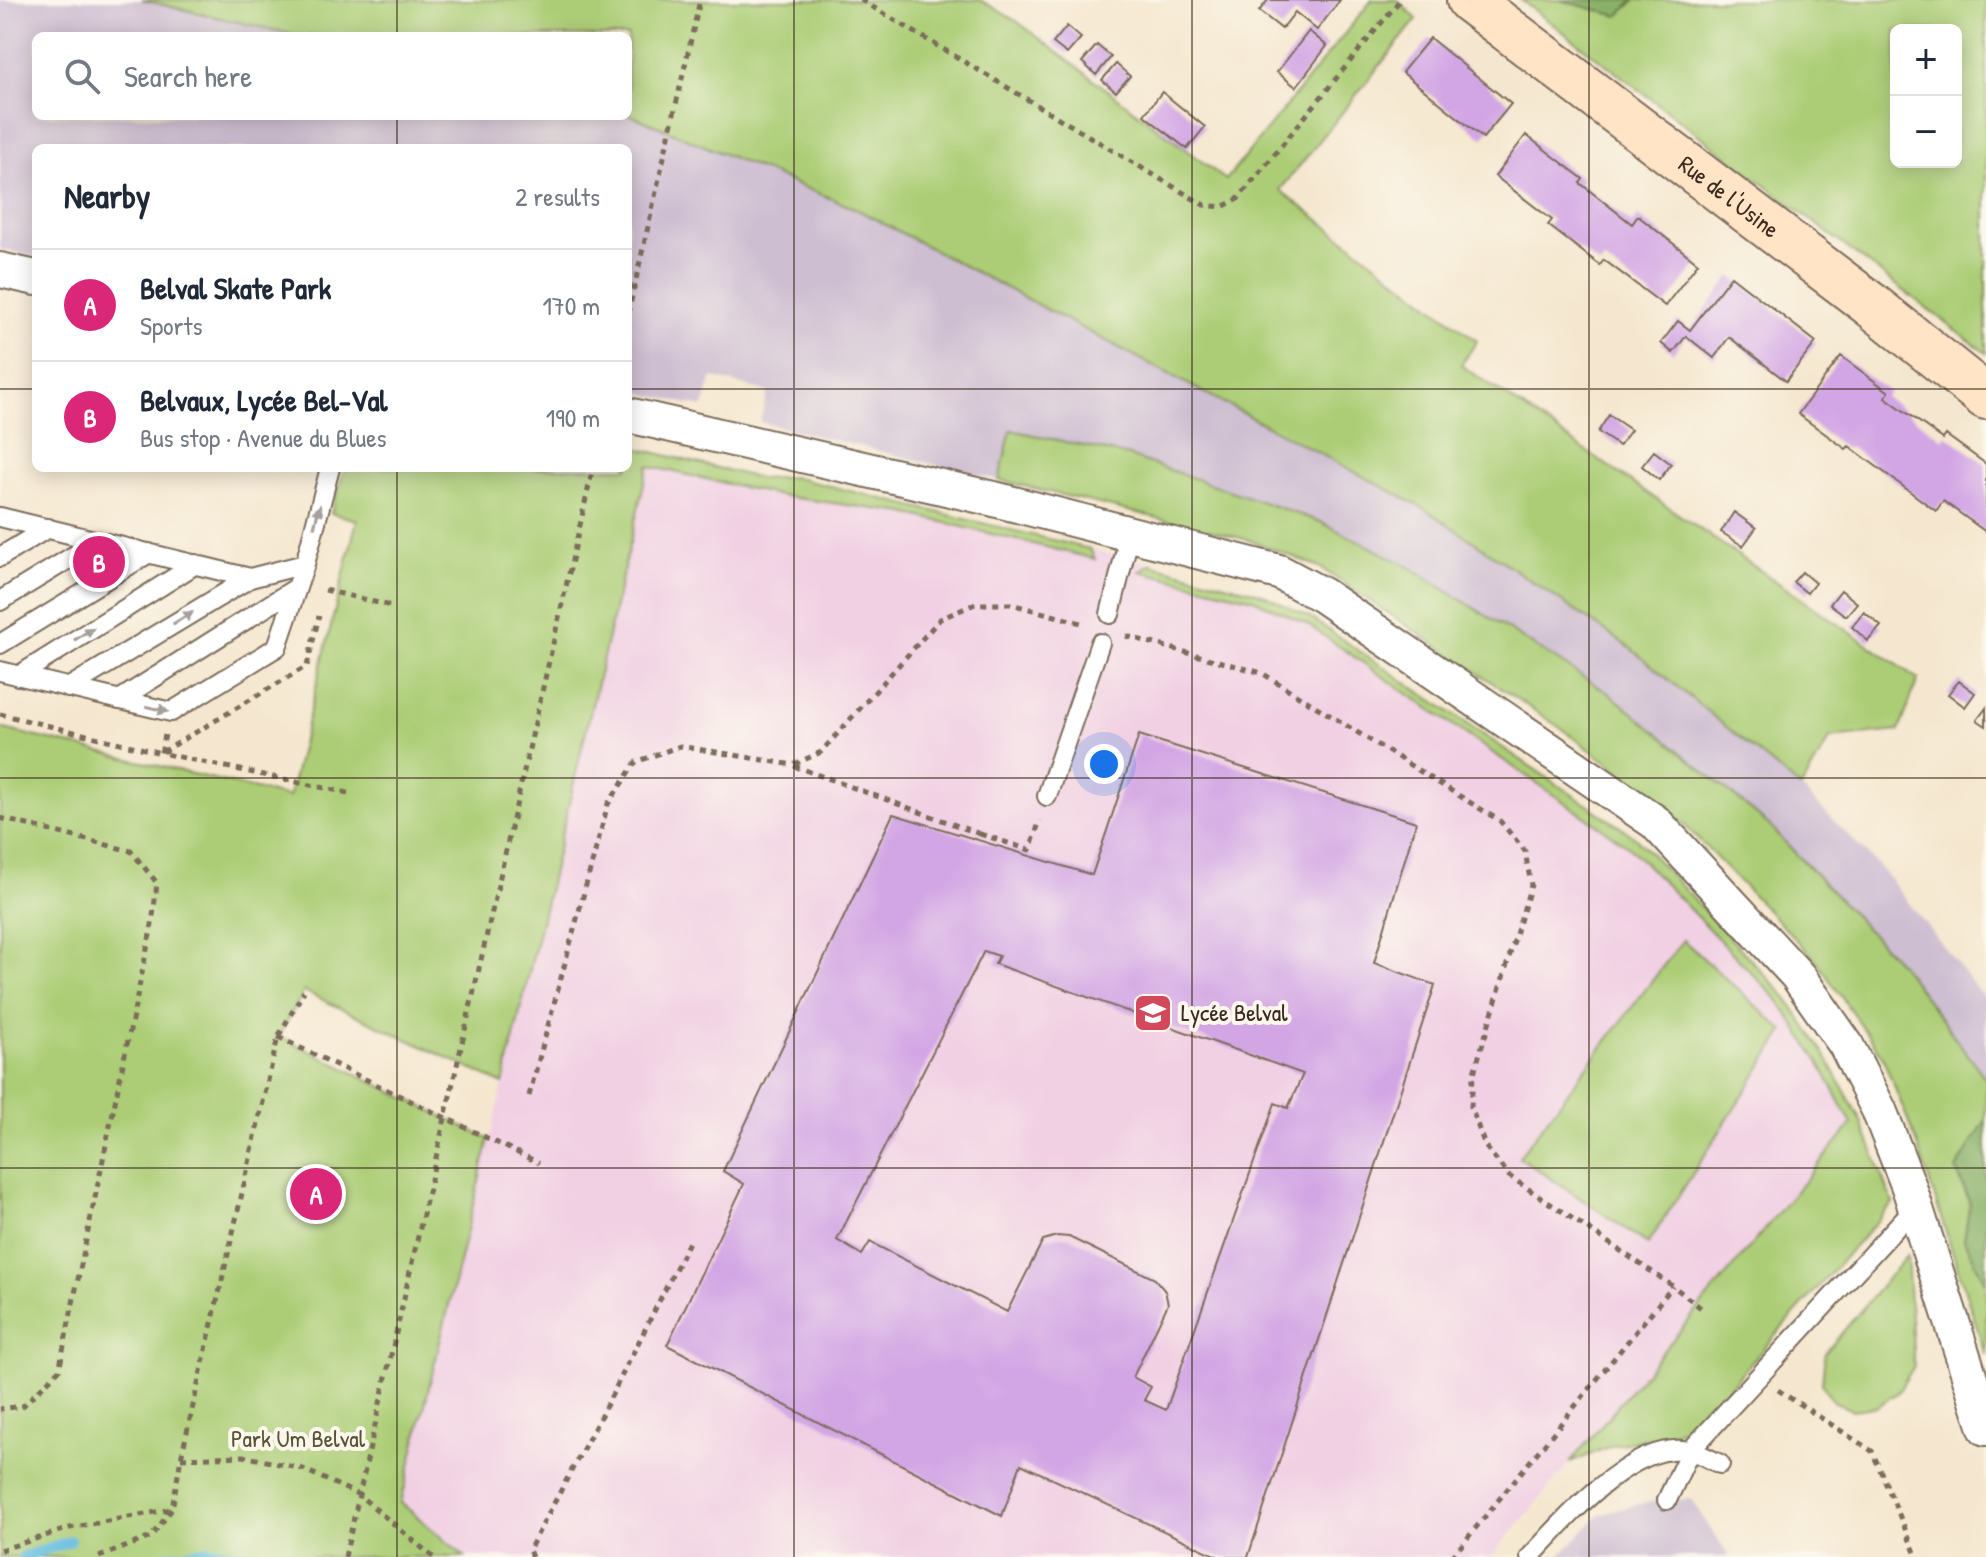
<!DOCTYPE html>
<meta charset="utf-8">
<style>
:root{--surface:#fff;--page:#f2f2f3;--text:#1f2937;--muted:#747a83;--line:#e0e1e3;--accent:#db2777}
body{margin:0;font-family:"Patrick Hand",sans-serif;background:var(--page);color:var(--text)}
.controls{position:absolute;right:24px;top:24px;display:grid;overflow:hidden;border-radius:12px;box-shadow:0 4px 20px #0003}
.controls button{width:72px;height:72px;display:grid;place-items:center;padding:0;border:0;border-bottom:2px solid var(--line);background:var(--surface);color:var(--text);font:40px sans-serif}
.you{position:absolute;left:1104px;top:764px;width:28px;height:28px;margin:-20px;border:6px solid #fff;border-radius:50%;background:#1a73e8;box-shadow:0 0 0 12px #1a73e833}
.badge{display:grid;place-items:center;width:52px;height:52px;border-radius:50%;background:var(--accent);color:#fff;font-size:26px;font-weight:700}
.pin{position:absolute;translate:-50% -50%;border:4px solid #fff;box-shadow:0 2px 8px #0006}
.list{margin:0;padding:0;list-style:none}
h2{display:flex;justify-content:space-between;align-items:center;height:104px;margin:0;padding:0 32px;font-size:34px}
h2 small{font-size:26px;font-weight:400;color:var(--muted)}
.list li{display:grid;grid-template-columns:52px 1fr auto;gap:24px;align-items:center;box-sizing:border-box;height:112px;padding:0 32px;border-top:2px solid var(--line)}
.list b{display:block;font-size:30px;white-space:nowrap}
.list p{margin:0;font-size:26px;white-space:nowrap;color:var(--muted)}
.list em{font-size:26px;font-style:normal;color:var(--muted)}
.icon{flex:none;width:44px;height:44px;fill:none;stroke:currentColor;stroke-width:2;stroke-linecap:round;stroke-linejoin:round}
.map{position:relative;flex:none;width:1986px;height:1557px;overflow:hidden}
.search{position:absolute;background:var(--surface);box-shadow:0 4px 20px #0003;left:32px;top:32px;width:600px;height:88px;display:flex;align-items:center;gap:20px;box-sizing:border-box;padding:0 28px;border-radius:12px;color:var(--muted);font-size:30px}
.panel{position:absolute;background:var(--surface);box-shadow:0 4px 20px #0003;left:32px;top:144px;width:600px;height:328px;border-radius:12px}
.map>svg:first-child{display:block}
</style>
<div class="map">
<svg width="1986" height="1557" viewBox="0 0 1986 1557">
<rect width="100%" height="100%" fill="#fbf7ec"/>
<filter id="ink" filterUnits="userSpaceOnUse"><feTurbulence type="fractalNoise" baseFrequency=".0125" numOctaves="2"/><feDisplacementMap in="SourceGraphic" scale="16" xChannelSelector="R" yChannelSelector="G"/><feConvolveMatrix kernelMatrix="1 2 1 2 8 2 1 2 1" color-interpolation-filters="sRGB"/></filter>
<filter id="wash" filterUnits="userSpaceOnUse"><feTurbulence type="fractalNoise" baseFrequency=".006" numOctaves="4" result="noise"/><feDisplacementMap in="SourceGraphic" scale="32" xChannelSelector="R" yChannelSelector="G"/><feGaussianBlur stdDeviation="1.8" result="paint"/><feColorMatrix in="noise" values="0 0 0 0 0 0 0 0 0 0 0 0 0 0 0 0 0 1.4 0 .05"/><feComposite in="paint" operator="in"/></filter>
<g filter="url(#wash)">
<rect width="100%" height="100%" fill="#f5e7cf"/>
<!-- built -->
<path fill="#f1d0e3" d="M648,466l133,30 124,17 189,45 -4,-9 60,15 -8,7 111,28 54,25 323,223 149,154 40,61 34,61 -362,434h-1026l-64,-54 117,-479z"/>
<!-- industrial -->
<path fill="#cebed1" d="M0,0h142l157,36h-263v80h592v-2l228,95 571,301 203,138 171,140 80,80 105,132v79l-85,-115 -132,-139 -159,-131 -202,-128 -87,-44 -192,-66 -118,-25 -12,49 -239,-58 8,-30 -56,-15 -9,30 -75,-17v-242h-592v109l-36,-8z
M1691,1499l38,58h-170l40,-42 48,-13z"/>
<!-- green -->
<path fill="#accd76" stroke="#747c4a" stroke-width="2" fill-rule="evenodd" d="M142,0h838l38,22 208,158 146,-180h25l20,19 -137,171 197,151 -16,24 457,314 -19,52 -69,7 -29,50 -171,-140 -203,-138 -571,-301 -228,-95v-78h-329z
M1521,0h39l58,16 17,-16h351v353zM1896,30h60v132h-60z
M1011,430l118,26 192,66 87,44 202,128 159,131 132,140 85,114v41l-30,49 14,34 -6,37 22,44v71l-70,-215 -34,-84 -66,-96 -151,-155 -103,-76 -243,-162 -70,-27 -250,-60z
M628,446l134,33 30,-2 298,72 5,10 -190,-46 -124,-17 -133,-30 -145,618 -199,-93 -25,45 210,103 -88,364 64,54h-465v-829l289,69 68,-277 -26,-7 14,-45h283z
M1150,564l110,29 49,24 326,220 151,160 41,61 34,63 32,82 -166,187 -42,37 -22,10 -50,8 -43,18 282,-339 -33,-62 -40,-61 -150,-154 -322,-223 -54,-25 -113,-28z
M1683,940l101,91 -136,213 -129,-87z
M1907,1255l7,111 -16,26 -22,15 -24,3 -19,-8 -11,-18 3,-31z"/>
<!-- forest -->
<path fill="#89b067" stroke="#626d42" stroke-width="2" d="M1560,0h75l-17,16z
M1986,1120v164l-22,-44 6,-37 -14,-34z"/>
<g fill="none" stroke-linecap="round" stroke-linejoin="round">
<!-- stream -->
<path stroke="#61bcdf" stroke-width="11" d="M23,1557l47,-16
M166,1557l41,-7 48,7"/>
</g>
<g id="blocks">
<!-- building -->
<path fill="#d2a5e4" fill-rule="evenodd" d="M1268,0h72l-23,30 -22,-18 -13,17 -23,-18z
M1067,26l14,12 -14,16 -14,-11z
M1309,31l18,15 -31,41 -19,-15z
M1430,38l81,66 -28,34 -81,-66z
M1097,45l14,12 -15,18 -14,-13z
M1116,64l14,12 -14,16 -14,-12z
M1162,92l43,35 -18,22 -43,-34z
M1526,135l57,44 -3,4 52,41 6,-8 60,47 -33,43 -61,-46 -4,5 -52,-40 4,-5 -57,-44z
M1731,276l85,66 -30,39 -57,-44 -15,21 -28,-22 -13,17 -12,-10 17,-22 12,9z
M1841,356l48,36 -4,5 58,42 3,-4 40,29v68l-43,-31 -7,10 -87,-65 -3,3 -48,-35z
M1609,415l22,15 -12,16 -21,-14z
M1654,451l17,13 -12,16 -17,-14z
M1734,512l22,16 -13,18 -22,-14z
M1802,572l13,11 -8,10 -14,-11z
M1841,590l16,13 -11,13 -16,-12z
M1864,612l17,14 -13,15 -16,-14z
M1959,681l16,12 -10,14 -17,-13z
M1986,708v18l-9,-6z
M1139,735l277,87 -42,141 61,22 -187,572h-29l-198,-93 -19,52 -335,-171 77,-161 -21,-13 170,-357 199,61zM984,951l15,5 -4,8 308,110 -15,34 -13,-5 -109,307 -22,-10 7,-13 -18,-10 35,-73 -3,-13 -10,-12 -86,-42 -12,-1 -14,4 -36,72 -137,-70 -8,13 -25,-15z"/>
</g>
</g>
<g filter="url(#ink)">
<use href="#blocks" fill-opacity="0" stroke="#7c6c5c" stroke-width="2"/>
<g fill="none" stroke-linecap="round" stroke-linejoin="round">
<defs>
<path id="service" d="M0,517l98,24
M0,557l48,-29
M0,601l98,-60 152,37 55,-14
M1110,614l20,-81
M0,644l149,-91
M0,671l171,41 106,-65 28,-83 25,-96
M18,676l178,-112
M68,688l182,-110
M119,700l177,-112
M1047,796l53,-153
M1667,1500l23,-49 225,-244
M1530,1557c35,-37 104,-119 161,-106 10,3 20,9 29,13"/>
<path id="minor" d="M0,270l36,8
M628,415l366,84 285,73 43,23 333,227 142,153 49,70 33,65 30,77 77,241"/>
<g id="secondary">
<path id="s1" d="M1469,0l401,304 116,93"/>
</g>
</defs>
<!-- service casing -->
<use href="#service" stroke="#7c6c5c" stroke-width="22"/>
<!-- minor casing -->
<use href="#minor" stroke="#7c6c5c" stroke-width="38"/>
<!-- secondary casing -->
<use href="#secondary" stroke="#7c6c5c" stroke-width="48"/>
<!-- path -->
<path stroke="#7c6c5c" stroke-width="5" stroke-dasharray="6 6" stroke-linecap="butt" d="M861,0l343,205 18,2 16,-8 162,-199
M628,314l72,-314
M325,590l66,16
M1126,636l136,37 238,148 25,30 6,34 -58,191 -2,31 14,39 24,30 164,110 28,22
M0,714l161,39 146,-87 12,-50
M165,735l-4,18 187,40
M794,766l186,68 -2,6
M0,818l131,33 26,32 -5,42 -93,445 -36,36 -23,3
M980,834l50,16 10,-30
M278,1037l261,126
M529,1096l79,-292 28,-42 44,-16 113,19 28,-13 119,-133 35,-15h36l74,20
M1778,1390l94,61 45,106
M181,1458l62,-2 60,13 56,26 74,62
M0,1550l70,-22 102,-19
M99,1557l52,-20 21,-28 9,-51 97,-421 26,-46
M345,1557l248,-1089
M532,1557l-3,-7 85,-159 77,-153
M1452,1557l221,-271"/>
<!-- service -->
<use href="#service" stroke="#fff" stroke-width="18"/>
<!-- minor -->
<use href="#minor" stroke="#fff" stroke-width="34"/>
<!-- secondary -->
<use href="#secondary" stroke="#ffe4c6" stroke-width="44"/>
</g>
<!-- one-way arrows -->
<defs><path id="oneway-solid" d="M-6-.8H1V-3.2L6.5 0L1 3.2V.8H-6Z" transform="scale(2)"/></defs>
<g fill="#a79f9a">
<use href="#oneway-solid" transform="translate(317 516) rotate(-75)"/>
<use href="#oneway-solid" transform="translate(183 618) rotate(-31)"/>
<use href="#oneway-solid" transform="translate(84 634) rotate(-32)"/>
<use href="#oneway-solid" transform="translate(157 709) rotate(13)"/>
</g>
</g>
<!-- grid -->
<path fill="none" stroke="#3b2a1e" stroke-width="2" stroke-opacity="0.55" d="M397,0v36M794,0v1557M1192,0v1557M1589,0v1557M397,116v32M0,389h36M628,389h1358M397,468v1089M0,778h1986M0,1168h1986"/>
<!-- icons -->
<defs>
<symbol id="school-square" viewBox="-11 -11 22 22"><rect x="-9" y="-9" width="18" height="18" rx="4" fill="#d1495b" stroke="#fbf7ec"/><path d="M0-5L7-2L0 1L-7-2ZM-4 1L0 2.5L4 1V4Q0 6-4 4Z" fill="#fff"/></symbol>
</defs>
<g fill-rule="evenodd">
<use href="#school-square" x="1131" y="991" width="44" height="44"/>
</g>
<g text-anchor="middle" stroke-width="8" stroke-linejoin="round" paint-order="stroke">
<!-- street labels -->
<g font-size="24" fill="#3b2a1e" stroke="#fbf7ec">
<text dy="8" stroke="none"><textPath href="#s1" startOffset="326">Rue de l'Usine</textPath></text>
</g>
<!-- poi labels -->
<g font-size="24" fill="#3b2a1e" stroke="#fbf7ec" text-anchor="start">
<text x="1181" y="1021">Lycée Belval</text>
</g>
<!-- park labels -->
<g font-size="24" fill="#575334" stroke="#fbf7ec">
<text x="298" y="1447">Park Um Belval</text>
</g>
</g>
</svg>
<div class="controls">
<button>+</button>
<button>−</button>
</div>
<div class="you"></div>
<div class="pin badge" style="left:316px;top:1194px">A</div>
<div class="pin badge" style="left:99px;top:562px">B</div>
<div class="search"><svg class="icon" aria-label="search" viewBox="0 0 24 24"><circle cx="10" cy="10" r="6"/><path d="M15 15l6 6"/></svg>Search here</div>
<section class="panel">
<h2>Nearby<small>2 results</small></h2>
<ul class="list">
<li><span class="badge">A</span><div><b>Belval Skate Park</b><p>Sports</p></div><em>170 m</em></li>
<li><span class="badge">B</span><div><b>Belvaux, Lycée Bel-Val</b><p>Bus stop · Avenue du Blues</p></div><em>190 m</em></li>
</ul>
</section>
</div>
